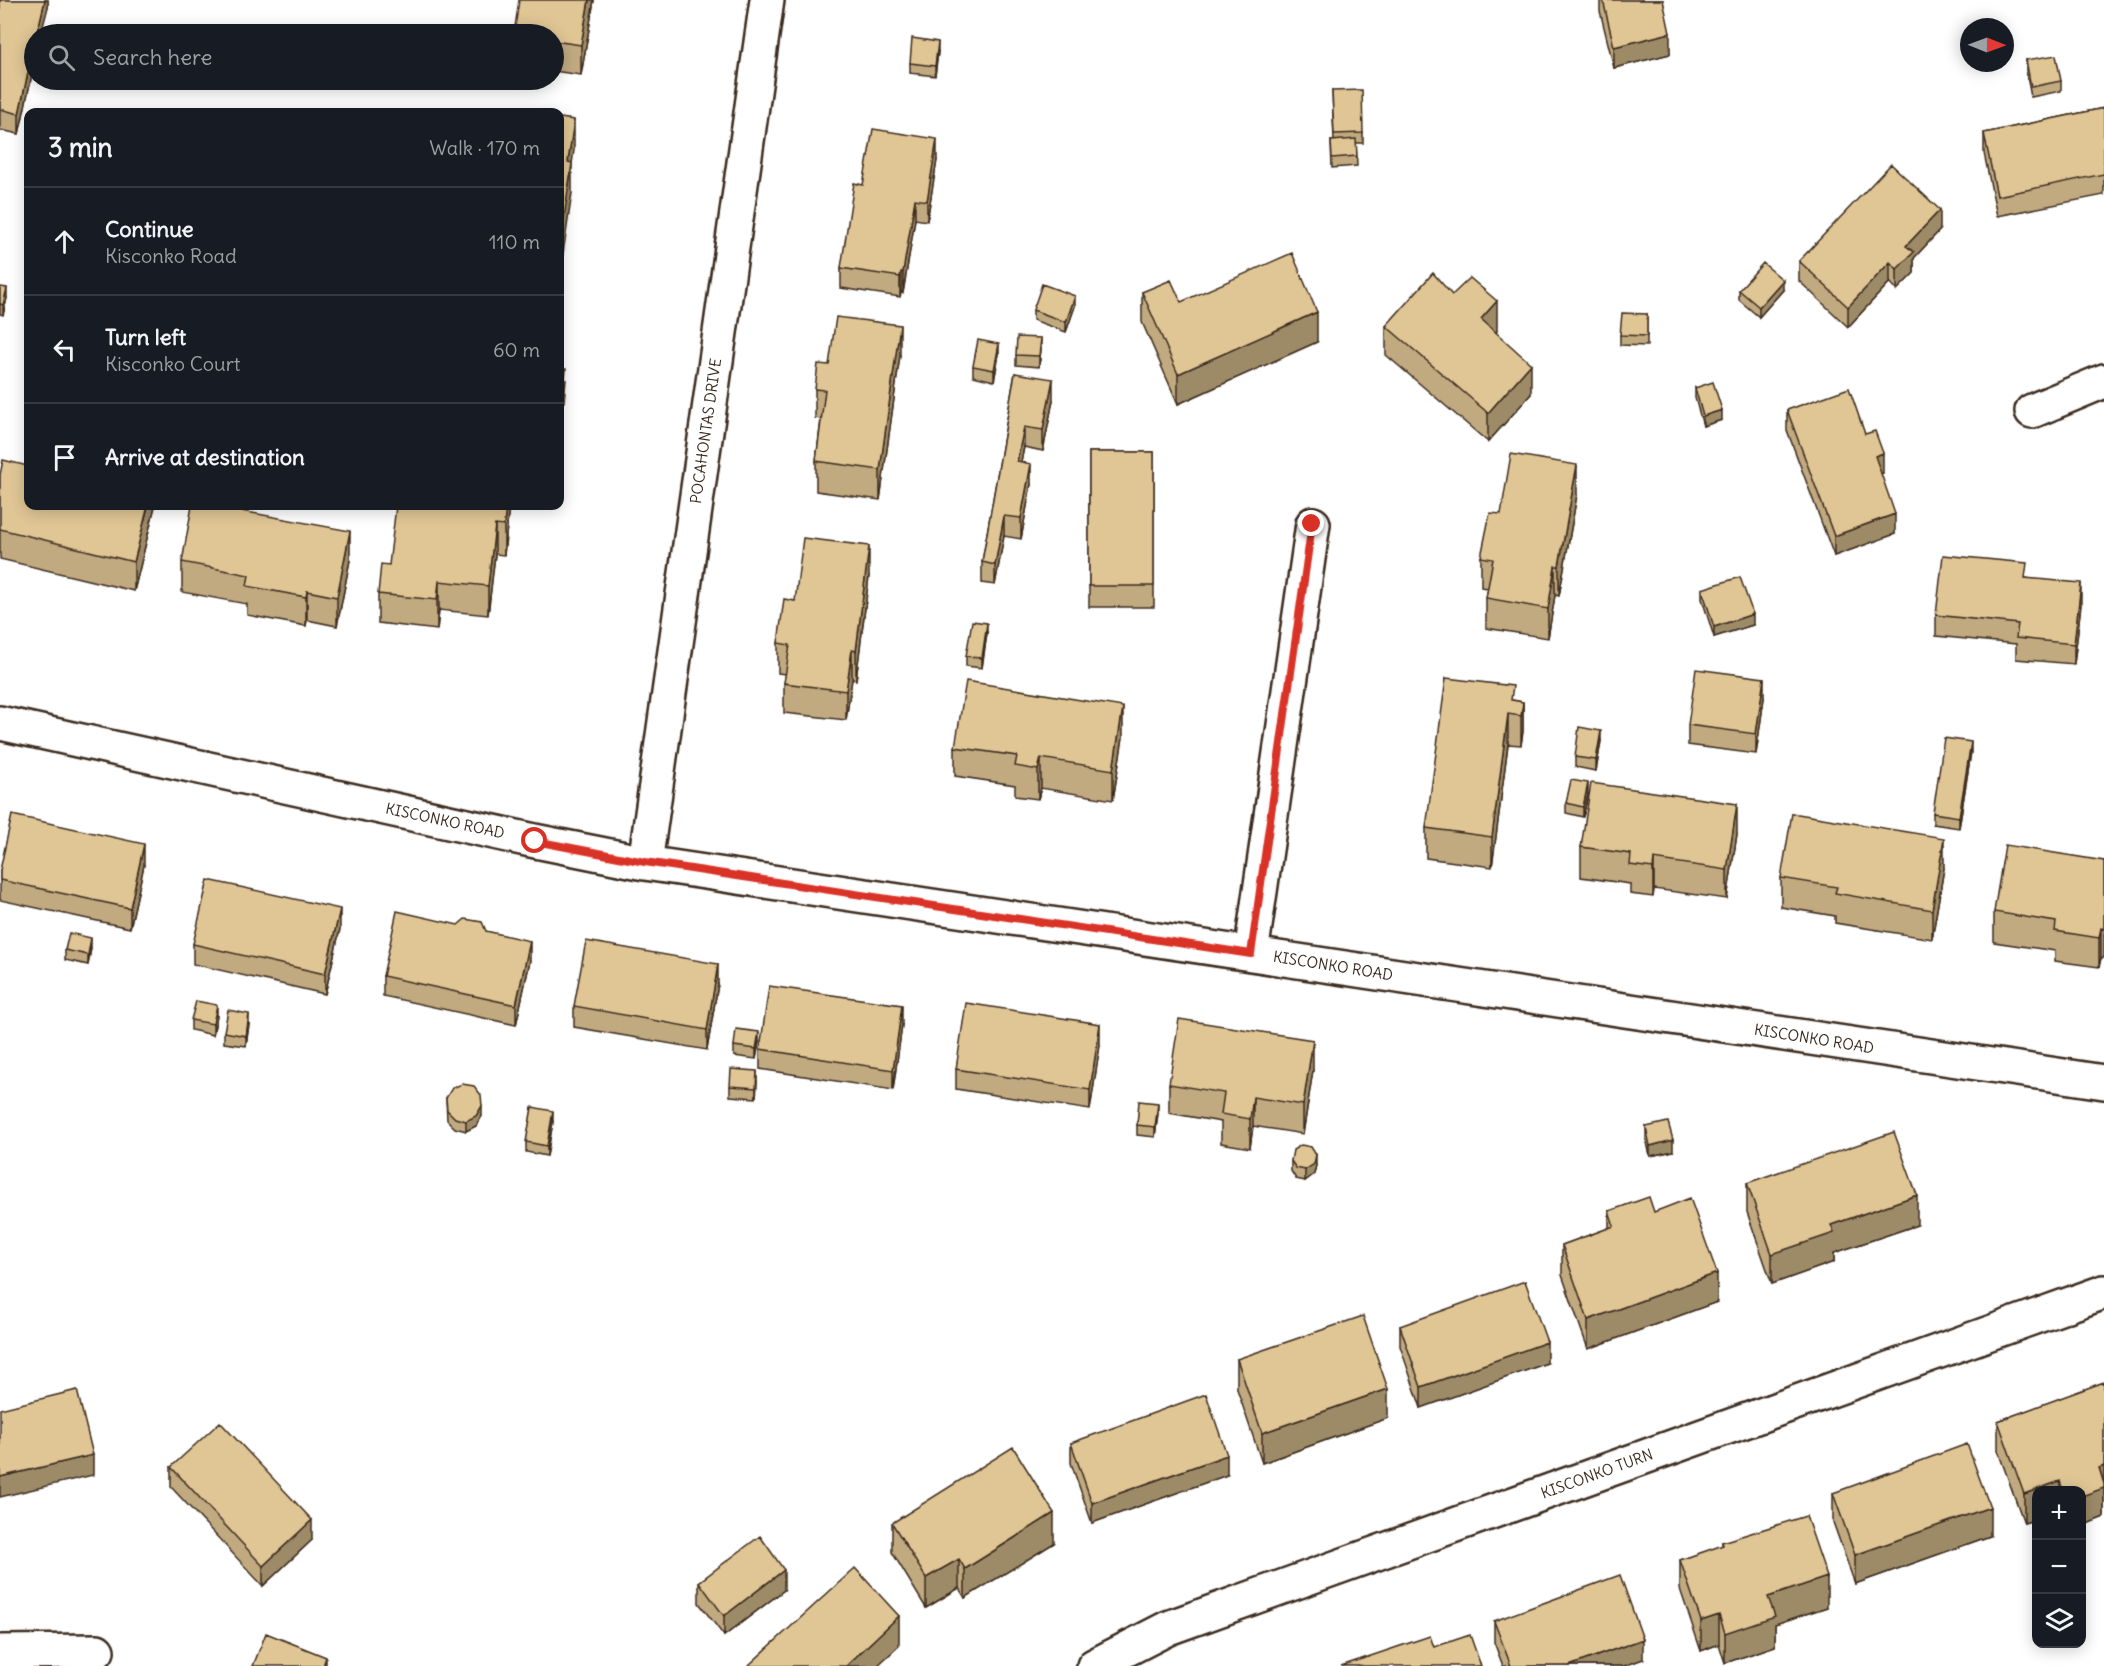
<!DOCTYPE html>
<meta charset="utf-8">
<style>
:root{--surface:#171b24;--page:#20242c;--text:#f1f3f6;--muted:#9ea1a6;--line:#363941}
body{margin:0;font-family:Delius,sans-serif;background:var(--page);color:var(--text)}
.controls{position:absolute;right:18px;bottom:18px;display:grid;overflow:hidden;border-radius:12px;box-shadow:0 3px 15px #0003}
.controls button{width:54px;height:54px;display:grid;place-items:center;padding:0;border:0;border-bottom:2px solid var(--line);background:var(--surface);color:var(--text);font:30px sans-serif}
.compass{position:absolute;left:1960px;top:18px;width:54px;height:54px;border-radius:50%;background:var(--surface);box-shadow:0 3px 15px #0003;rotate:91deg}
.stop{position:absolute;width:18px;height:18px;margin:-14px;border:4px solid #d93025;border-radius:50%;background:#fff}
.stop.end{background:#d93025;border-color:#fff;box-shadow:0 2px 6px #0008}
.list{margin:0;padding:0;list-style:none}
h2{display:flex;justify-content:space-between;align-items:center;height:78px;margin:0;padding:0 24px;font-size:26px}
h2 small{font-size:20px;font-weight:400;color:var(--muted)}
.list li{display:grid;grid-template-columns:39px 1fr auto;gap:18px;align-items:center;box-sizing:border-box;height:108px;padding:0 24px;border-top:2px solid var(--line)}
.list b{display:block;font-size:22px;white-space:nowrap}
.list p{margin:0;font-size:20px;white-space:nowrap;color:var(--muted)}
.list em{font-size:20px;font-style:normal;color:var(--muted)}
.icon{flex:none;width:33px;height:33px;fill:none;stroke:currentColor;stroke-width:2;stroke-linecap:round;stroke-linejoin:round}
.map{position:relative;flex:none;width:2104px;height:1666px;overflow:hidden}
.search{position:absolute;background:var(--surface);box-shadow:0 3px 15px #0003;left:24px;top:24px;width:540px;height:66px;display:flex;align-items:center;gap:15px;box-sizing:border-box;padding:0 21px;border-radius:33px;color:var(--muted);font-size:22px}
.panel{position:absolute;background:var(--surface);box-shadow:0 3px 15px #0003;left:24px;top:108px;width:540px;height:402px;border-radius:12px}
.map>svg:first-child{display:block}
</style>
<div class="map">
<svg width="2104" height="1666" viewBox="0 0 2104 1666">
<rect width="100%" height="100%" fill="#fff"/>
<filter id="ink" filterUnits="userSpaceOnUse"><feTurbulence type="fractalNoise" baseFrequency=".0167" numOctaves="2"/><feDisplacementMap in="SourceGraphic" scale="12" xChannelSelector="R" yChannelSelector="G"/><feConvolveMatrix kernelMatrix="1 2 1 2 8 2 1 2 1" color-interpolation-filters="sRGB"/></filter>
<g filter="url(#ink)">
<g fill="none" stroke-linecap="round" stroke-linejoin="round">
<defs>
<path id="street" d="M2032,411l72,-30
M0,723l535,118 110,22 1459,219
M645,863l122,-863
M1251,954l62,-430
M0,1652l97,-1
M1094,1666l74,-38 936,-336"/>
</defs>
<!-- street casing -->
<use href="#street" stroke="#3b2a1e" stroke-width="38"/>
<!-- street -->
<use href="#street" stroke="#fff" stroke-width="33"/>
</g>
<!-- wall -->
<path fill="#c1aa80" stroke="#3b2a1e" stroke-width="1.5" d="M0,0h48v7l-14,27v31l-15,69 -19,-4z
M594,0l-13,75 -27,-4v-37z
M1600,0h63l7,54 -56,14 -14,-57z
M938,52l-3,24 -25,-3v-10z
M2026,60l35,21v10l-30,6 -5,-26z
M1332,91l31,42v10h-7l1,23 -25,2 -1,-27h3z
M2104,108v87l-107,21 -13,-63v-20z
M937,160l-10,61 -12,-2 -12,74 -2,-1 -1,5 -59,-9v-20l22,-83z
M1940,230l-26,28v15l-17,17 -7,-8 -42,45 -49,-46v-20z
M0,287l7,11 -4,17 -3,-1z
M1739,290h44l-24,27 -20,-17z
M1142,292l39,10 136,40 -139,62 -36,-82z
M1452,295l45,36 -1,1 35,62 -43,48 -102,-87v-29z
M1075,306l-9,26 -33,-12v-10z
M1647,314v32l-27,-1v-10z
M1041,349l-2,18 -23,-2v-10z
M999,354l-5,27 -21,-5v-10z
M900,355l-20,145 -64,-9v-30l5,-42 -6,-1v-29l14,-24z
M560,369l6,11 -2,22h-4z
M1015,373l38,27 -10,51 -19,-4 -3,15 10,22 -10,55 -17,-3 -9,49 -13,-2v-21z
M1695,388l27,32 -19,6 -8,-28z
M1787,410l78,24 18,39 -2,1 14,60 -61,22 -47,-126z
M1089,452h65v155h-65z
M0,475l155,31 -21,85 -134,-32z
M1577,495l-18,101 -4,-1 -7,43 -62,-10v-30l2,-10 -7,-1v-30l20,-43z
M509,506l-5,49 -9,-1 -7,61 -49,-5 -2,20 -59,-7v-29l11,-29z
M350,560l-13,66 -30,-6 -1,6 -59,-11v-11l-65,-12v-30z
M869,576l-13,104 -4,-1 -6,41 -62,-7v-30l2,-9 -8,-1v-30l17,-42z
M2027,578l54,26 -7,60 -58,-5v-15l-80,-8v-21z
M1702,589l51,36 -39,12 -12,-38z
M987,633l-5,35 -16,-2v-10z
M1764,698l-8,56 -68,-9v-20z
M1513,700l10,2v29l-2,14 -13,-1 -16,123 -66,-9v-30z
M1123,737l-10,63 -72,-12 -3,11 -23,-3v-11l-60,-9v-29z
M1601,741l-5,30 -21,-4v-10z
M1971,752l-12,76 -26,-4v-11z
M1588,794l-5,23 -17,-4v-10z
M1737,834l-10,65 -73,-10 -1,8 -23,-3v-10l-49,-7v-30z
M2104,861v97h-3l-2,9 -44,-6v-10l-61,-9v-30z
M144,865l-14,63 -130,-28v-30z
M1944,868l-12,71 -97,-16v-7l-54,-9v-29z
M340,929l-15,65 -132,-30v-20z
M91,948l-3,17 -23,-5v-10z
M530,961l-14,64 -133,-29v-20z
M718,984l-11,66 -133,-23v-21z
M217,1015l-4,20 -22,-5v-10z
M249,1024l-3,22 -22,-3v-11z
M902,1025l-9,65 -133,-21v-20z
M759,1042l-3,17 -22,-3v-10z
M1100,1045l-10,65 -134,-21v-20z
M1313,1070l-10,64 -50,-8 -3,22 -29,-5v-21l-52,-9v-29z
M757,1081l-1,17 -26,-2v-10z
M446,1098l36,18 -6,10 -10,5 -11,-3 -8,-8z
M1158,1113l-3,24 -18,-2v-10z
M553,1122l-6,34 -21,-4v-10z
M1646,1127l27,24 -23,5 -4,-18z
M1291,1161l25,4 -2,9 -9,7 -9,-2 -5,-8z
M1747,1183l170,42 -83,28v9l-62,22 -25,-72z
M1609,1211l108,91 -129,47 -26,-74v-30l47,-17z
M1400,1326l147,37 -126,45 -21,-62z
M1237,1359l151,59 -126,45 -25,-74z
M2104,1382v135l-22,9v-35h-45v28l-13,4 -26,-72v-30z
M1071,1443l156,32 -135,48 -21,-60z
M171,1467l141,73 -49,46 -92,-99z
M1833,1493l157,43 -135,48 -22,-62z
M892,1523l162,20 -89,55 -6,-10 -33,20 -34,-56z
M1722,1542l105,65 -52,17v22l-50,17 -6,-19 -18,7 -21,-62v-29l42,-14z
M699,1582l85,8 -60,46 -25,-33z
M1494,1621l149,38 -19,7h-121l-9,-24z"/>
<!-- shaded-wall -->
<path fill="#9d8b68" stroke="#3b2a1e" stroke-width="1.5" d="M45,0h3v7l-7,27h-4z
M589,0h5l-13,75v-30z
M1670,33v21l-56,14v-21z
M938,42v10l-3,24v-10z
M34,45v20l-15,69v-20z
M574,120v30l-6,41 4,-28v30l-12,81v-29l8,-83z
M937,139v21l-10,61v-20z
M915,199v20l-12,74v-21z
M1940,210v20l-26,28v15l-17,17v-21l9,-23z
M1890,262v20l-42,45v-20z
M901,272v20l-1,5v-20z
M1783,280v10l-24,27v-10z
M7,288v10l-4,17v-10z
M1075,296v10l-9,26v-10z
M1497,301v30l-16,18v-30z
M1317,312v30l-139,62v-30z
M900,325v30l-20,145v-30z
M1041,338v11l-2,18v-11z
M999,344v10l-5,27v-11z
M1531,364v30l-43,48v-29z
M1053,379v21l-10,51v-21z
M1722,410v10l-19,6v-10z
M1024,427v20l-7,34v-20z
M1883,453v20l-8,3v-20z
M1031,464v20l-10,55v-21z
M1577,465v30l-18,101v-30z
M148,506h7l-21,85v-29z
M506,506h3l-5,49v-29z
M1895,514v20l-61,22v-20z
M1004,516v20l-9,49v-20z
M495,525v29l-7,61v-29z
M350,531v29l-13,66v-29z
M869,546v30l-13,104v-29z
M1555,566v29l-7,43v-29z
M439,581v29l-2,20v-30z
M2081,583v21l-7,60v-20z
M307,591v29l-1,6v-29z
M1753,614v11l-39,12v-10z
M987,623v10l-5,35v-10z
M852,650v29l-6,41v-29z
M1764,678v20l-8,56v-20z
M1523,702v29l-2,14v-29z
M1123,707v30l-10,63v-30z
M1508,714v30l-16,123v-30z
M1601,731v10l-5,30v-11z
M1971,742v10l-12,76v-11z
M1041,758v30l-3,11v-29z
M1588,783v11l-5,23v-10z
M1737,804v30l-10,65v-29z
M1944,838v30l-12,71v-29z
M144,844v21l-14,63v-20z
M1654,859v30l-1,8v-29z
M340,909v20l-15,65v-20z
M2101,928v30l-2,9v-29z
M91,938v10l-3,17v-10z
M530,941v20l-14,64v-20z
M718,964v20l-11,66v-20z
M217,1005v10l-4,20v-11z
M902,1005v20l-9,65v-20z
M249,1014v10l-3,22v-10z
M1100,1024v21l-10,65v-20z
M759,1032v10l-3,17v-10z
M1313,1040v30l-10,64v-29z
M757,1071v10l-1,17v-10z
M1253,1097v29l-3,22v-29z
M1158,1103v10l-3,24v-10z
M482,1106v10l-6,10 -10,5v-10z
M553,1111v11l-6,34v-10z
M1673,1140v11l-23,5v-10z
M1316,1155v10l-2,9 -9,7v-11z
M1917,1195v30l-83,28v9l-62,22v-30l59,-29z
M1717,1273v29l-129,47v-29z
M1547,1342v21l-126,45v-21z
M1388,1389v29l-126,45v-30z
M93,1455v20l-93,22v-20z
M1227,1455v20l-135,48v-20z
M2104,1466v51l-22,9v-30l17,-28z
M2060,1481v10h-23v28l-13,4v-29z
M1990,1507v29l-135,48v-29z
M1054,1513v30l-89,55v-29z
M312,1520v20l-49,46v-20z
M959,1559v29l-33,20v-30z
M784,1570v20l-60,46v-20z
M1827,1577v30l-52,17v22l-50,17v-30l43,-36z
M1719,1615v29l-18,7v-30z
M899,1616v30l-22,20h-31z
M1643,1639v20l-19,7h-55z
M326,1657v9h-3z"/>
<!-- building -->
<path fill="#e0c695" stroke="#3b2a1e" stroke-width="1.5" d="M0,0h45l-8,34h-3v11l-15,69 -19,-5z
M519,0h70l-8,45 -27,-4v-7h-40z
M1603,0h60l7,33 -56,14z
M912,38l26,4 -3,24 -25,-3z
M2056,55l5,26 -30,6 -5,-27z
M1362,90l1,43 -29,1 -2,-43z
M2104,108v66l-107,22 -13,-63z
M507,111l14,1h-14z
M560,118l14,2 -6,42 4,1 -12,82z
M873,129l64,10 -10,62 -12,-2 -12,73h-2l-1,5 -59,-9 13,-85 9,2z
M1356,139l1,17 -25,2 -1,-17z
M1891,164l49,46 -34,36 8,6 -17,17 -7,-7 -42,45 -49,-46z
M1292,253l25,59 -139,62 -36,-82 29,-12 10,22z
M1763,263l20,17 -24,27 -20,-17z
M1433,273l19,22 18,-17 27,23 -16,18 50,45 -43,49 -102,-87z
M1042,284l33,12 -9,26 -33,-12z
M0,287l7,1 -4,17 -3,-1z
M1622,313l25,1v22l-27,-1z
M836,317l64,8 -20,145 -64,-9 9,-71 -10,-1 3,-25 11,1z
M1017,337l24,1 -2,18 -23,-1z
M978,340l21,4 -5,26 -21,-4z
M560,369h6l-2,23h-4z
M1015,373l38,6 -10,51 -19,-3 -7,34 14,3 -10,54 -17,-2 -9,49 -13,-3z
M1713,382l9,28 -19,6 -8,-28z
M1849,388l16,46 10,-3 8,22 -8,3 20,58 -61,22 -47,-126z
M1089,452h65v134h-65z
M1511,454l66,11 -18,101h-4l-7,43 -62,-11 7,-39 -12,-2 9,-44 11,1z
M3,460l25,6v40h120l-14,56 -134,-33v-54z
M192,506h23l135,25 -13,66 -30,-6 -1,6 -59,-11 2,-11 -67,-13z
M396,506h110l-2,20 -9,-1 -7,61 -49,-5 -2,19 -59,-6 3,-30 8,1z
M803,538l66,8 -13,105 -4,-1 -6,41 -62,-8 6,-38 -12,-2 6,-44 11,2z
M1943,555l84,8 -2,15 56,5 -7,61 -58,-6 2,-14 -82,-9z
M1740,577l13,37 -39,13 -12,-38z
M972,621l15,2 -5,35 -16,-2z
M1696,669l68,9 -8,56 -68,-9z
M1446,678l67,8 -2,14 12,2 -2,14 -13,-2 -16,123 -66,-9z
M966,681l157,26 -10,63 -72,-12 -3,12 -23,-4 2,-10 -62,-9z
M1579,727l22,4 -5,29 -21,-3z
M1944,738l27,4 -12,75 -26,-4z
M1571,780l17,3 -5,24 -17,-4z
M1591,783l146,21 -10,66 -73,-11 -1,9 -23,-3 1,-11 -50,-7z
M1792,813l152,25 -12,72 -97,-17 2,-6 -56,-9z
M12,815l132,29 -14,64 -130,-28v-10z
M2005,845l99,16v68l-3,-1 -2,10 -44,-7 1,-9 -62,-10z
M208,880l132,29 -15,65 -132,-30z
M397,911l61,14 7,-6 17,3 4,9 44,10 -14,64 -133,-29z
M69,933l22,5 -3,17 -23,-5z
M586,941l132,23 -11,66 -133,-24z
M769,986l133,19 -9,65 -133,-21z
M196,1001l21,4 -4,19 -22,-4z
M966,1003l134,21 -10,66 -134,-21z
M228,1010l21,4 -3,22 -22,-4z
M1179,1019l134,21 -10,65 -50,-8 -3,22 -29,-5 3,-21 -55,-9z
M736,1029l23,3 -3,17 -22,-3z
M731,1069l26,2 -1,17 -26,-2z
M462,1084l12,2 7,9 1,11 -6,10 -10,5 -11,-3 -8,-8 -1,-12 6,-10z
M1139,1101l19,2 -3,24 -18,-2z
M532,1107l21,4 -6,35 -21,-4z
M1668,1122l5,18 -23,6 -4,-19z
M1894,1132l23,63 -86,30 3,8 -62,21 -25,-71z
M1301,1145l10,2 5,8 -2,9 -9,6 -9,-2 -5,-7 2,-11z
M1649,1197l5,15 36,-14 27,75 -129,47 -26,-75 52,-19 -5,-15z
M1525,1281l22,61 -126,45 -21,-61z
M1363,1316l25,73 -126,44 -25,-74z
M2104,1382v84l-5,2 5,16v4l-22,8v-5h-19l-3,-10 -36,13 -26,-73z
M77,1390l16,65 -93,22v-68z
M1206,1394l21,61 -135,48 -21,-60z
M220,1422l92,98 -49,46 -92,-99z
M1967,1444l23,63 -135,48 -22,-62z
M1013,1447l41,66 -89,56 -6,-10 -33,19 -34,-55z
M1806,1516l21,61 -59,20 7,19 -50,17 -6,-18 -18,6 -21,-61 43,-15 -1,-3z
M760,1536l24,34 -60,46 -25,-34z
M855,1568l44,48 -53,50h-96l-1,-1z
M1620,1575l23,64 -74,27h-58l-17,-45z
M266,1633l60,24 -3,9h-70z
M1470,1635l11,31h-140l89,-30 4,11z"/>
</g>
<g fill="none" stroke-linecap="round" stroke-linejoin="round" filter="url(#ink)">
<!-- route -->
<path stroke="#d93025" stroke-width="8" d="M535,841l110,21 606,92 61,-430"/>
</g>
<g text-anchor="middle" stroke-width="5" stroke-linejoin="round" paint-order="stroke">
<!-- street labels -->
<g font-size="15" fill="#3b2a1e" stroke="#fff">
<text transform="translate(706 431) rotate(-82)" y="5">POCAHONTAS DRIVE</text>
<text transform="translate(445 821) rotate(12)" y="5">KISCONKO ROAD</text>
<text transform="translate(1333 966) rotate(9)" y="5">KISCONKO ROAD</text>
<text transform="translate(1814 1039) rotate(9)" y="5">KISCONKO ROAD</text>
<text transform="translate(1597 1474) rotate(-20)" y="5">KISCONKO TURN</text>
</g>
</g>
</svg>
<div class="controls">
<button>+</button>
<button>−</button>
<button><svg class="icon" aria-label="layers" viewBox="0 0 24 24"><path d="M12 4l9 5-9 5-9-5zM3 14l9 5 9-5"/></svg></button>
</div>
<svg class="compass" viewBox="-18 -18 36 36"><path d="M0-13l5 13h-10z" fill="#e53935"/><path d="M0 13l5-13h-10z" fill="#9ea1a6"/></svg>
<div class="stop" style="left:535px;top:841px"></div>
<div class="stop end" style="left:1312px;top:524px"></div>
<div class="search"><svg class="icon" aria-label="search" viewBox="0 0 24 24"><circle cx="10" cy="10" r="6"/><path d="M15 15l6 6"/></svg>Search here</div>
<section class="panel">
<h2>3 min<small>Walk · 170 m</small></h2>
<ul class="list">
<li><svg class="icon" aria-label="ahead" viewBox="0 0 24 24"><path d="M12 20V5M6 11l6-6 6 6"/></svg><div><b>Continue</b><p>Kisconko Road</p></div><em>110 m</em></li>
<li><svg class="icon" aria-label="left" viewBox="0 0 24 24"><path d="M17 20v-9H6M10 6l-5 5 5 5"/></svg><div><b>Turn left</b><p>Kisconko Court</p></div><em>60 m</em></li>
<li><svg class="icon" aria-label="arrive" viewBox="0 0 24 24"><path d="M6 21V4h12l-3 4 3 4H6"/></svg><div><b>Arrive at destination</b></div></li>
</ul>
</section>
</div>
